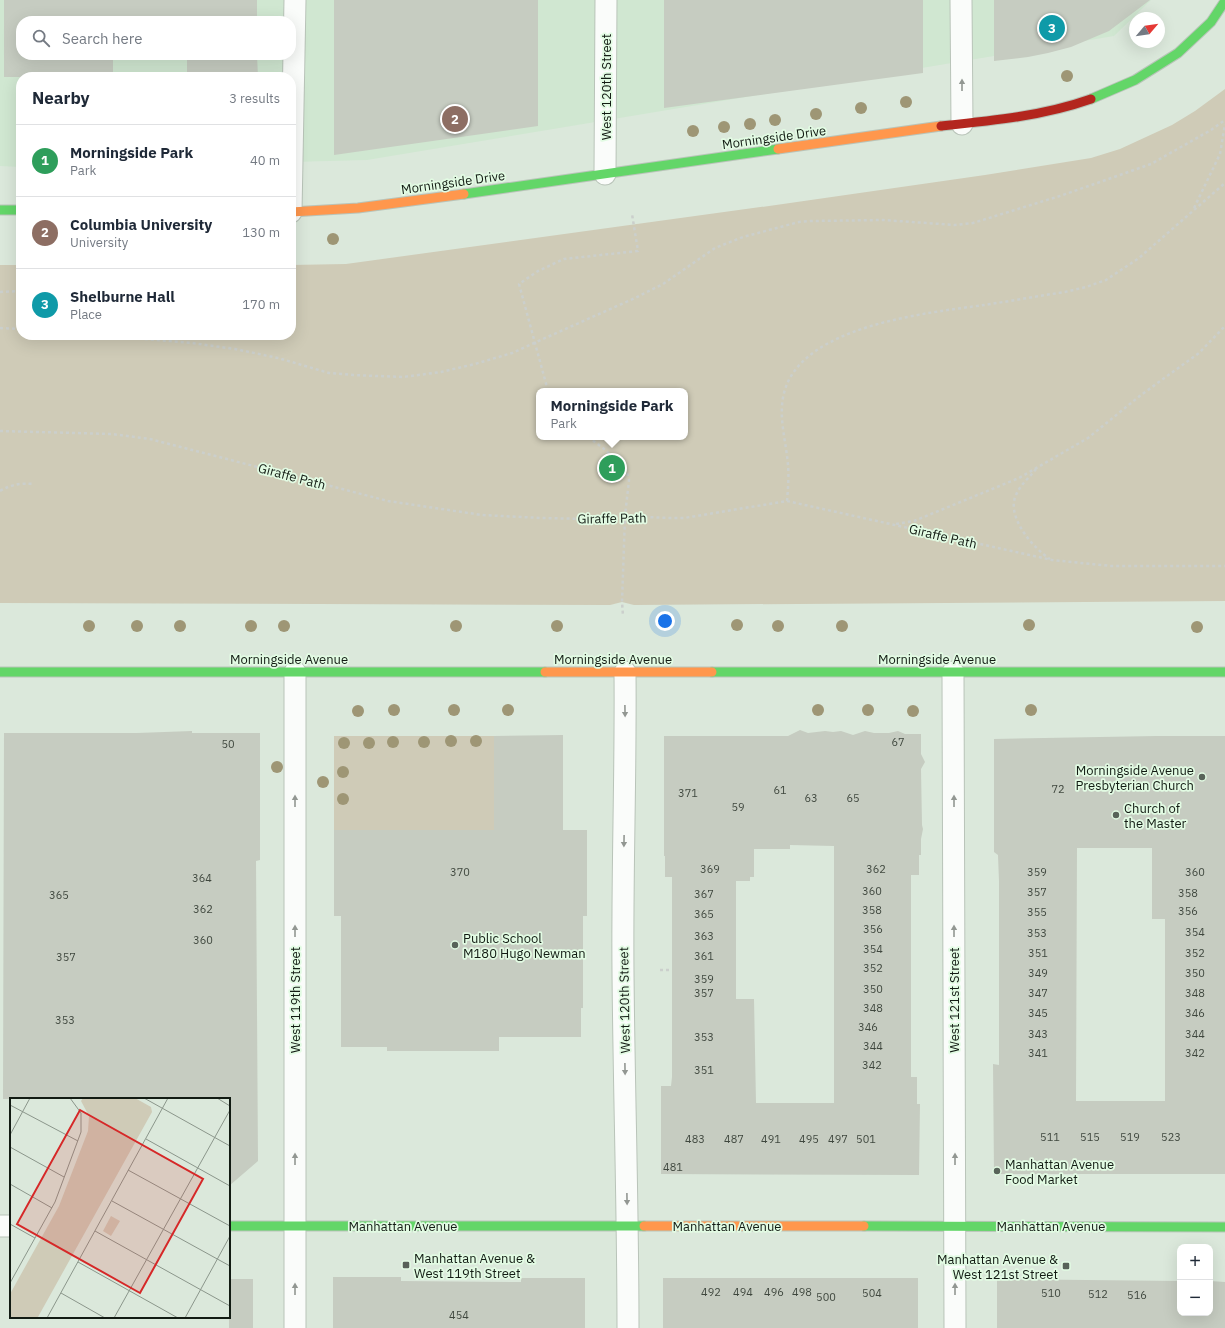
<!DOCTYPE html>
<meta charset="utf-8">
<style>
:root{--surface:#fff;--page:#f2f2f3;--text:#1f2937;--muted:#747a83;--line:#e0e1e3;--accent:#2563eb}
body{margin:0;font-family:"IBM Plex Sans",sans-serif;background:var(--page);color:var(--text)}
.controls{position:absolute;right:12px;bottom:12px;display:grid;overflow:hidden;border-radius:8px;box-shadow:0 4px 16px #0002}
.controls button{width:36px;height:36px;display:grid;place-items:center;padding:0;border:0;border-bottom:1px solid var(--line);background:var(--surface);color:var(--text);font:20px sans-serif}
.compass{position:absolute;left:1129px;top:12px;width:36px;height:36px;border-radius:50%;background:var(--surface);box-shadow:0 4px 16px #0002;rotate:61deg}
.you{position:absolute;left:665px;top:621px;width:14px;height:14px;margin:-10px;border:3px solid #fff;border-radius:50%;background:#1a73e8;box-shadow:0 0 0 6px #1a73e833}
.badge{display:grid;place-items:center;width:26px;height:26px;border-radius:50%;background:var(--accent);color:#fff;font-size:13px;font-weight:700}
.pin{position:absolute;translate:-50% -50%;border:2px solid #fff;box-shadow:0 1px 4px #0006}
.popup{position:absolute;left:536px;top:388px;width:152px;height:52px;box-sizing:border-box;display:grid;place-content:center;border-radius:8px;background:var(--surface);filter:drop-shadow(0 1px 3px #0005);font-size:13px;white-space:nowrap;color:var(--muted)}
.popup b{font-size:15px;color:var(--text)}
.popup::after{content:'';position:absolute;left:50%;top:100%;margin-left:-8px;border:8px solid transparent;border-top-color:var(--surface)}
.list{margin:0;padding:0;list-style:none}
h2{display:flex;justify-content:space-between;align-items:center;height:52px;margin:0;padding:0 16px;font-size:17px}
h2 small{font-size:13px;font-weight:400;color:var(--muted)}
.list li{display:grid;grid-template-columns:26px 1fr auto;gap:12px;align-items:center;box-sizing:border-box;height:72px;padding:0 16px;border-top:1px solid var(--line)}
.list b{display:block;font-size:15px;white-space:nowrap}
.list p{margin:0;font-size:13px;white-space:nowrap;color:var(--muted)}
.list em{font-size:13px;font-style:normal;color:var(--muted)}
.icon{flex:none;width:22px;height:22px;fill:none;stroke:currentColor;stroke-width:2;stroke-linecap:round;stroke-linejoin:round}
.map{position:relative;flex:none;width:1225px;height:1328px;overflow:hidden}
.search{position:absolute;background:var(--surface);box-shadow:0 4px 16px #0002;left:16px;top:16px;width:280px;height:44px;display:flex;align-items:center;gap:10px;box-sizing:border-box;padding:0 14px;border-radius:16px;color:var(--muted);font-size:15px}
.panel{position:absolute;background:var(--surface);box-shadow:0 4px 16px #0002;left:16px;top:72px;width:280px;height:268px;border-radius:16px}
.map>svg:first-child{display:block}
</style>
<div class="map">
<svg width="1225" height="1328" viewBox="0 0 1225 1328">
<rect width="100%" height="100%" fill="#dbe8db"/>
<!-- built -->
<path fill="#d0e7d1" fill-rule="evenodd" d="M0,0h1151l-37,36 -747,124 -76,2v-85h-270v90l-21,-1zM21,21h270v34h-270z"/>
<!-- green -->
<path fill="#cfcbb7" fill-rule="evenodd" d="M1225,89v512l-591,4 -12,-3 -12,3 -610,-2v-338h21v70h270v-70l55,-1 437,-60 202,-29 106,-17 29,-9 52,-24 23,-14zM539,391h146v46h-146z
M334,736h160v94h-160z"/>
<!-- building -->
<path fill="#c6ccc1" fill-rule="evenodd" d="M4,0h253v21h-236v34h92v22h-109z
M334,0h204v126l-204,29z
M664,0h259v73l-259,35z
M994,0h156l-41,31 -38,16 -23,6 -20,4 -34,4z
M160,55h97l1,22h-71v-17h-27z
M800,730l8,3 17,-2 8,1 8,-1 12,4 12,-4 9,2h15l9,-2 7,3h16v20l4,8 -4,7 1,56 1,4 -2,10v16h-2v20h-8v202h6v27h3l-1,71 -258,-1v-88h10l1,-9v-200h-7v-21h-1v-120h124zM790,845l44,1v257h-78l-2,-104h-18v-118h14v-4h4v-28h36z
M192,731v2h68v127l-4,1 2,300 -29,25v-87h-226l1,-366h133z
M563,735v95h24v86h-4v92h-2v29h-82v14h-112v-4h-46v-131h-7v-86h160v-94z
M1156,736h69v438h-231l-1,-110 6,1v-184l-1,-26 -4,-3v-113zM1077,848h75v71h13v182h-89z
M333,1277h68v4l120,1v-4h64v50h-252z
M663,1278h255v50h-255z
M229,1279h24v49h-24z
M997,1279l183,2v32h30v-32l15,1v46h-228z"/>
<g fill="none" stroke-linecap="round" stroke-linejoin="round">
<defs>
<path id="street" d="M961,0l1,124
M605,174l1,-174
M291,212l4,-212
M625,672c1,100 -3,200 -2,300 1,119 5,237 5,356
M953,672l2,656
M0,1226h11
M295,1328v-656"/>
<path id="fast" d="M1091,99l44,-19 43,-27 33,-31 14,-21
M464,194l314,-45
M0,210h21
M0,672h545
M712,672h513
M229,1226h415
M864,1226l361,1"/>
<path id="slow" d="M778,149l163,-23
M291,212l67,-4 106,-14
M545,672h167
M644,1226h220"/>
<path id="jam" d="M941,126c50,-5 102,-10 150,-27"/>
</defs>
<!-- street casing -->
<use href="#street" stroke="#b9c4b9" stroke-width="23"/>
<!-- fast casing -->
<use href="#fast" stroke="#b9c4b9" stroke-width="11"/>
<!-- slow casing -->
<use href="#slow" stroke="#b9c4b9" stroke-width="11"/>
<!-- jam casing -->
<use href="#jam" stroke="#b9c4b9" stroke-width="11"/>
<!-- path -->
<path stroke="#cbcfcc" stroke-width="2.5" stroke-dasharray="3 3" stroke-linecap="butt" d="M1194,208l26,-54 5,-30
M0,292l21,-1
M0,328l21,1
M97,335l95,8 43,6 43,9 51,15 24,2 50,2 38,-5 34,-8 37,-11 22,-10 101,-45 28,-14 52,-36 28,-11 56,-15 12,-1 72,-1 72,5 18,-2 90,-28 88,-31 60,-34 14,-10
M548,391l-29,-107 19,-13 26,-12 74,-8 -6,-37
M0,431l112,3 38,5 238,62 94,14 59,3 46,1 38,-3 45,2h14l103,-17 265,59 59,6h114
M588,437l15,11 23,21 3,11 -4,36 -3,86 1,14
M1036,469c-6,8 -15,15 -19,24 -13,22 16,55 33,66
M0,491c12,-7 21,-8 34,-7
M787,501c1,-12 2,-24 1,-36 -2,-25 -10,-48 -4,-72 17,-68 144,-80 200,-88 27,-4 54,-9 81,-13l21,-5 20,-7 33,-22 86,-75
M896,524l18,-3 105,-43 69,-40 53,-43 58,-42 26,-27
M660,970h12"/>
<!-- street -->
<use href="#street" stroke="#fafcfa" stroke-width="21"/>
<!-- fast -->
<use href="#fast" stroke="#63d668" stroke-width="9"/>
<!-- slow -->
<use href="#slow" stroke="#ff974d" stroke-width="9"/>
<!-- jam -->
<use href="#jam" stroke="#b3261e" stroke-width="9"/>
</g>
<!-- trees -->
<g fill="#9e9675">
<circle cx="1067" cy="76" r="6"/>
<circle cx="906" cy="102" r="6"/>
<circle cx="861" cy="108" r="6"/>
<circle cx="816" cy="114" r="6"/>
<circle cx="775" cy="120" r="6"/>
<circle cx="750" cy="124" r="6"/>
<circle cx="724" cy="127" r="6"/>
<circle cx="693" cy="131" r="6"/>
<circle cx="333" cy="239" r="6"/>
<circle cx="737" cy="625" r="6"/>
<circle cx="1029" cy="625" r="6"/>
<circle cx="89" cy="626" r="6"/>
<circle cx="137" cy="626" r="6"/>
<circle cx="180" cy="626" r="6"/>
<circle cx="251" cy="626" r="6"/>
<circle cx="284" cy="626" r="6"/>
<circle cx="456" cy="626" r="6"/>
<circle cx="557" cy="626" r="6"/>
<circle cx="778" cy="626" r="6"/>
<circle cx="842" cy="626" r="6"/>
<circle cx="1197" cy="627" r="6"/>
<circle cx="394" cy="710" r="6"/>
<circle cx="454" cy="710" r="6"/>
<circle cx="508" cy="710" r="6"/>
<circle cx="818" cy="710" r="6"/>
<circle cx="868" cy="710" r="6"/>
<circle cx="1031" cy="710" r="6"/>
<circle cx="358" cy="711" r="6"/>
<circle cx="913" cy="711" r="6"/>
<circle cx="451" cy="741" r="6"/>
<circle cx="476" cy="741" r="6"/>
<circle cx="393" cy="742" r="6"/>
<circle cx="424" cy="742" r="6"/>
<circle cx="344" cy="743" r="6"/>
<circle cx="369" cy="743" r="6"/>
<circle cx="277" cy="767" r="6"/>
<circle cx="343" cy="772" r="6"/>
<circle cx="323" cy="782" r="6"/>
<circle cx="343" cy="799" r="6"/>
</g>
<!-- one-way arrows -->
<defs><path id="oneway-solid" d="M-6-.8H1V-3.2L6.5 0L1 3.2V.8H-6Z"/></defs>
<g fill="#929792">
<use href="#oneway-solid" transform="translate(962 85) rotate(-90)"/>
<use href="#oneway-solid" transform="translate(625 711) rotate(89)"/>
<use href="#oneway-solid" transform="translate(295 801) rotate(-90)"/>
<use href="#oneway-solid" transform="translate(954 801) rotate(-90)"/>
<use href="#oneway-solid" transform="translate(624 841) rotate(91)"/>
<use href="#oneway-solid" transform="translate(295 931) rotate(-90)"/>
<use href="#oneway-solid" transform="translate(954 931) rotate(-90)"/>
<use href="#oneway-solid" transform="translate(625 1069) rotate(89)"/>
<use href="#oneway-solid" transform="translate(295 1159) rotate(-90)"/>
<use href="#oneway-solid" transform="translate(955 1159) rotate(-90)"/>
<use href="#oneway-solid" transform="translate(627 1199) rotate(89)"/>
<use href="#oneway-solid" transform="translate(295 1289) rotate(-90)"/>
<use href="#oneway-solid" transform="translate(955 1289) rotate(-90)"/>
</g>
<!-- markers -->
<g fill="#586359" stroke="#e2fbe3" stroke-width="1.5">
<circle cx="1202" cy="777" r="4"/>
<circle cx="1116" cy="815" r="4"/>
<circle cx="455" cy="945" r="4"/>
<circle cx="997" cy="1171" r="4"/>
<rect x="402" y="1261" width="8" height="8" rx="2"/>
<rect x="1062" y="1262" width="8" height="8" rx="2"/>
</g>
<g text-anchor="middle" stroke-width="3.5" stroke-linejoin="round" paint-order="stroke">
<!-- number labels -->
<g font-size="11" fill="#3f473e">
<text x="898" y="746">67</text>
<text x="228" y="748">50</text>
<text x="1058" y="793">72</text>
<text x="780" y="794">61</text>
<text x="688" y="797">371</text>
<text x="811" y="802">63</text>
<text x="853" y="802">65</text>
<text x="738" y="811">59</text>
<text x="710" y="873">369</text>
<text x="876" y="873">362</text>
<text x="460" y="876">370</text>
<text x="1037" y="876">359</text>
<text x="1195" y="876">360</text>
<text x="202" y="882">364</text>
<text x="872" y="895">360</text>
<text x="1037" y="896">357</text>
<text x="1188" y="897">358</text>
<text x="704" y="898">367</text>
<text x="59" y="899">365</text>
<text x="203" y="913">362</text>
<text x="872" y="914">358</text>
<text x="1188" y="915">356</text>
<text x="1037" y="916">355</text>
<text x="704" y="918">365</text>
<text x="873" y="933">356</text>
<text x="1195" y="936">354</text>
<text x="1037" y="937">353</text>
<text x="704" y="940">363</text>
<text x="203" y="944">360</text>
<text x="873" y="953">354</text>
<text x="1038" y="957">351</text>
<text x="1195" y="957">352</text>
<text x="704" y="960">361</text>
<text x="66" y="961">357</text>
<text x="873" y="972">352</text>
<text x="1038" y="977">349</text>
<text x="1195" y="977">350</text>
<text x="704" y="983">359</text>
<text x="873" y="993">350</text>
<text x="704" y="997">357</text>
<text x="1038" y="997">347</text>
<text x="1195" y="997">348</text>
<text x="873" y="1012">348</text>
<text x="1038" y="1017">345</text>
<text x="1195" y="1017">346</text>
<text x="65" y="1024">353</text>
<text x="868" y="1031">346</text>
<text x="1038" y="1038">343</text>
<text x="1195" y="1038">344</text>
<text x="704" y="1041">353</text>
<text x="873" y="1050">344</text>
<text x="1038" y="1057">341</text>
<text x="1195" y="1057">342</text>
<text x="872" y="1069">342</text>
<text x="704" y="1074">351</text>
<text x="1050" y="1141">511</text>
<text x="1090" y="1141">515</text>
<text x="1130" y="1141">519</text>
<text x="1171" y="1141">523</text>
<text x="695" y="1143">483</text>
<text x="734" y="1143">487</text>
<text x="771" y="1143">491</text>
<text x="809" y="1143">495</text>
<text x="838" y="1143">497</text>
<text x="866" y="1143">501</text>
<text x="673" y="1171">481</text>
<text x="711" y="1296">492</text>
<text x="743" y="1296">494</text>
<text x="774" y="1296">496</text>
<text x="802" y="1296">498</text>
<text x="872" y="1297">504</text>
<text x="1051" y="1297">510</text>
<text x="1098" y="1298">512</text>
<text x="1137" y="1299">516</text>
<text x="826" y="1301">500</text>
<text x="459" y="1319">454</text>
</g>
<!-- street labels -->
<g font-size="13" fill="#121b13" stroke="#e2fbe3">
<text transform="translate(606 87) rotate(-90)" y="5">West 120th Street</text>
<text transform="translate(774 137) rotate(-8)" y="5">Morningside Drive</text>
<text transform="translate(453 182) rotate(-8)" y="5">Morningside Drive</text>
<text transform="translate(292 476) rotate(15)" y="5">Giraffe Path</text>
<text transform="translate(612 518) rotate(-1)" y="5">Giraffe Path</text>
<text transform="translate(943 536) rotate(13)" y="5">Giraffe Path</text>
<text x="289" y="664">Morningside Avenue</text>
<text x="613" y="664">Morningside Avenue</text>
<text x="937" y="664">Morningside Avenue</text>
<text transform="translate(295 1000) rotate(-90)" y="5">West 119th Street</text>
<text transform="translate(624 1000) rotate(-91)" y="5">West 120th Street</text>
<text transform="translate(954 1000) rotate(-90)" y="5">West 121st Street</text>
<text x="403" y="1231">Manhattan Avenue</text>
<text x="727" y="1231">Manhattan Avenue</text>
<text x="1051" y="1231">Manhattan Avenue</text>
</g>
<!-- poi labels -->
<g font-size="13" fill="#121b13" stroke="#e2fbe3" text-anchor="start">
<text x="1194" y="775" text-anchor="end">Morningside Avenue<tspan x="1194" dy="15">Presbyterian Church</tspan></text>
<text x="1124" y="813">Church of<tspan x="1124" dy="15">the Master</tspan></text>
<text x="463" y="943">Public School<tspan x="463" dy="15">M180 Hugo Newman</tspan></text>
<text x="1005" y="1169">Manhattan Avenue<tspan x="1005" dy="15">Food Market</tspan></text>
<text x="414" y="1263">Manhattan Avenue &amp;<tspan x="414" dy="15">West 119th Street</tspan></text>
<text x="1058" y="1264" text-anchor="end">Manhattan Avenue &amp;<tspan x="1058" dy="15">West 121st Street</tspan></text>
</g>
</g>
<!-- overview -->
<g transform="translate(10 1098)">
<rect width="220" height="220" fill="#dbe8db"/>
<path d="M73,0h52l16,9 1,5 -114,205 -28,1v-24l49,-88 29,-75 1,-15 -8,-15zM101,118l9,5 -9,15 -8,-5z" fill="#cfcbb7"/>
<path fill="none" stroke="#8b968b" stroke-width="1" d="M134,0l86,48M207,0l13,8M0,7l68,36M0,37l20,-37M136,41l84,47M0,49l54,30M118,72l102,56M0,86l42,24M102,103l118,65M0,126l25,14M85,133l135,75M68,164l100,56M0,185l45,-81 26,-70v-19l-11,-15M51,195l44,25M37,220l121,-220M104,220l116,-208M175,220l45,-82"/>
<path fill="#d62828" fill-opacity="0.15" stroke="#d62828" stroke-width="2" d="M70,12l123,69 -63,114 -123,-69z"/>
<rect width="220" height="220" fill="none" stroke="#121b13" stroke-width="2"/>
</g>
</svg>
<div class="controls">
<button>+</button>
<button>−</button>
</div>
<svg class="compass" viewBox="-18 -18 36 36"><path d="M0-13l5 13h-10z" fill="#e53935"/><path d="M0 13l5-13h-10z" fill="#747a83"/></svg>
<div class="you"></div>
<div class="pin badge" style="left:612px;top:468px;background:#2e9e5b">1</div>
<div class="popup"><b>Morningside Park</b>Park</div>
<div class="pin badge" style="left:455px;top:119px;background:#8d6e63">2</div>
<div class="pin badge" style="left:1052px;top:28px;background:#0f9aa8">3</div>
<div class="search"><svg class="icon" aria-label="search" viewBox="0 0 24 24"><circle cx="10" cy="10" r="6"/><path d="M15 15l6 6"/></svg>Search here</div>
<section class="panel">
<h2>Nearby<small>3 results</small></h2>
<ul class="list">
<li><span class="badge" style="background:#2e9e5b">1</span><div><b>Morningside Park</b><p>Park</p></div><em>40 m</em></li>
<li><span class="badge" style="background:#8d6e63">2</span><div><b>Columbia University</b><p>University</p></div><em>130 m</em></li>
<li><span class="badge" style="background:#0f9aa8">3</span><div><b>Shelburne Hall</b><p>Place</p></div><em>170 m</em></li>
</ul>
</section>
</div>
